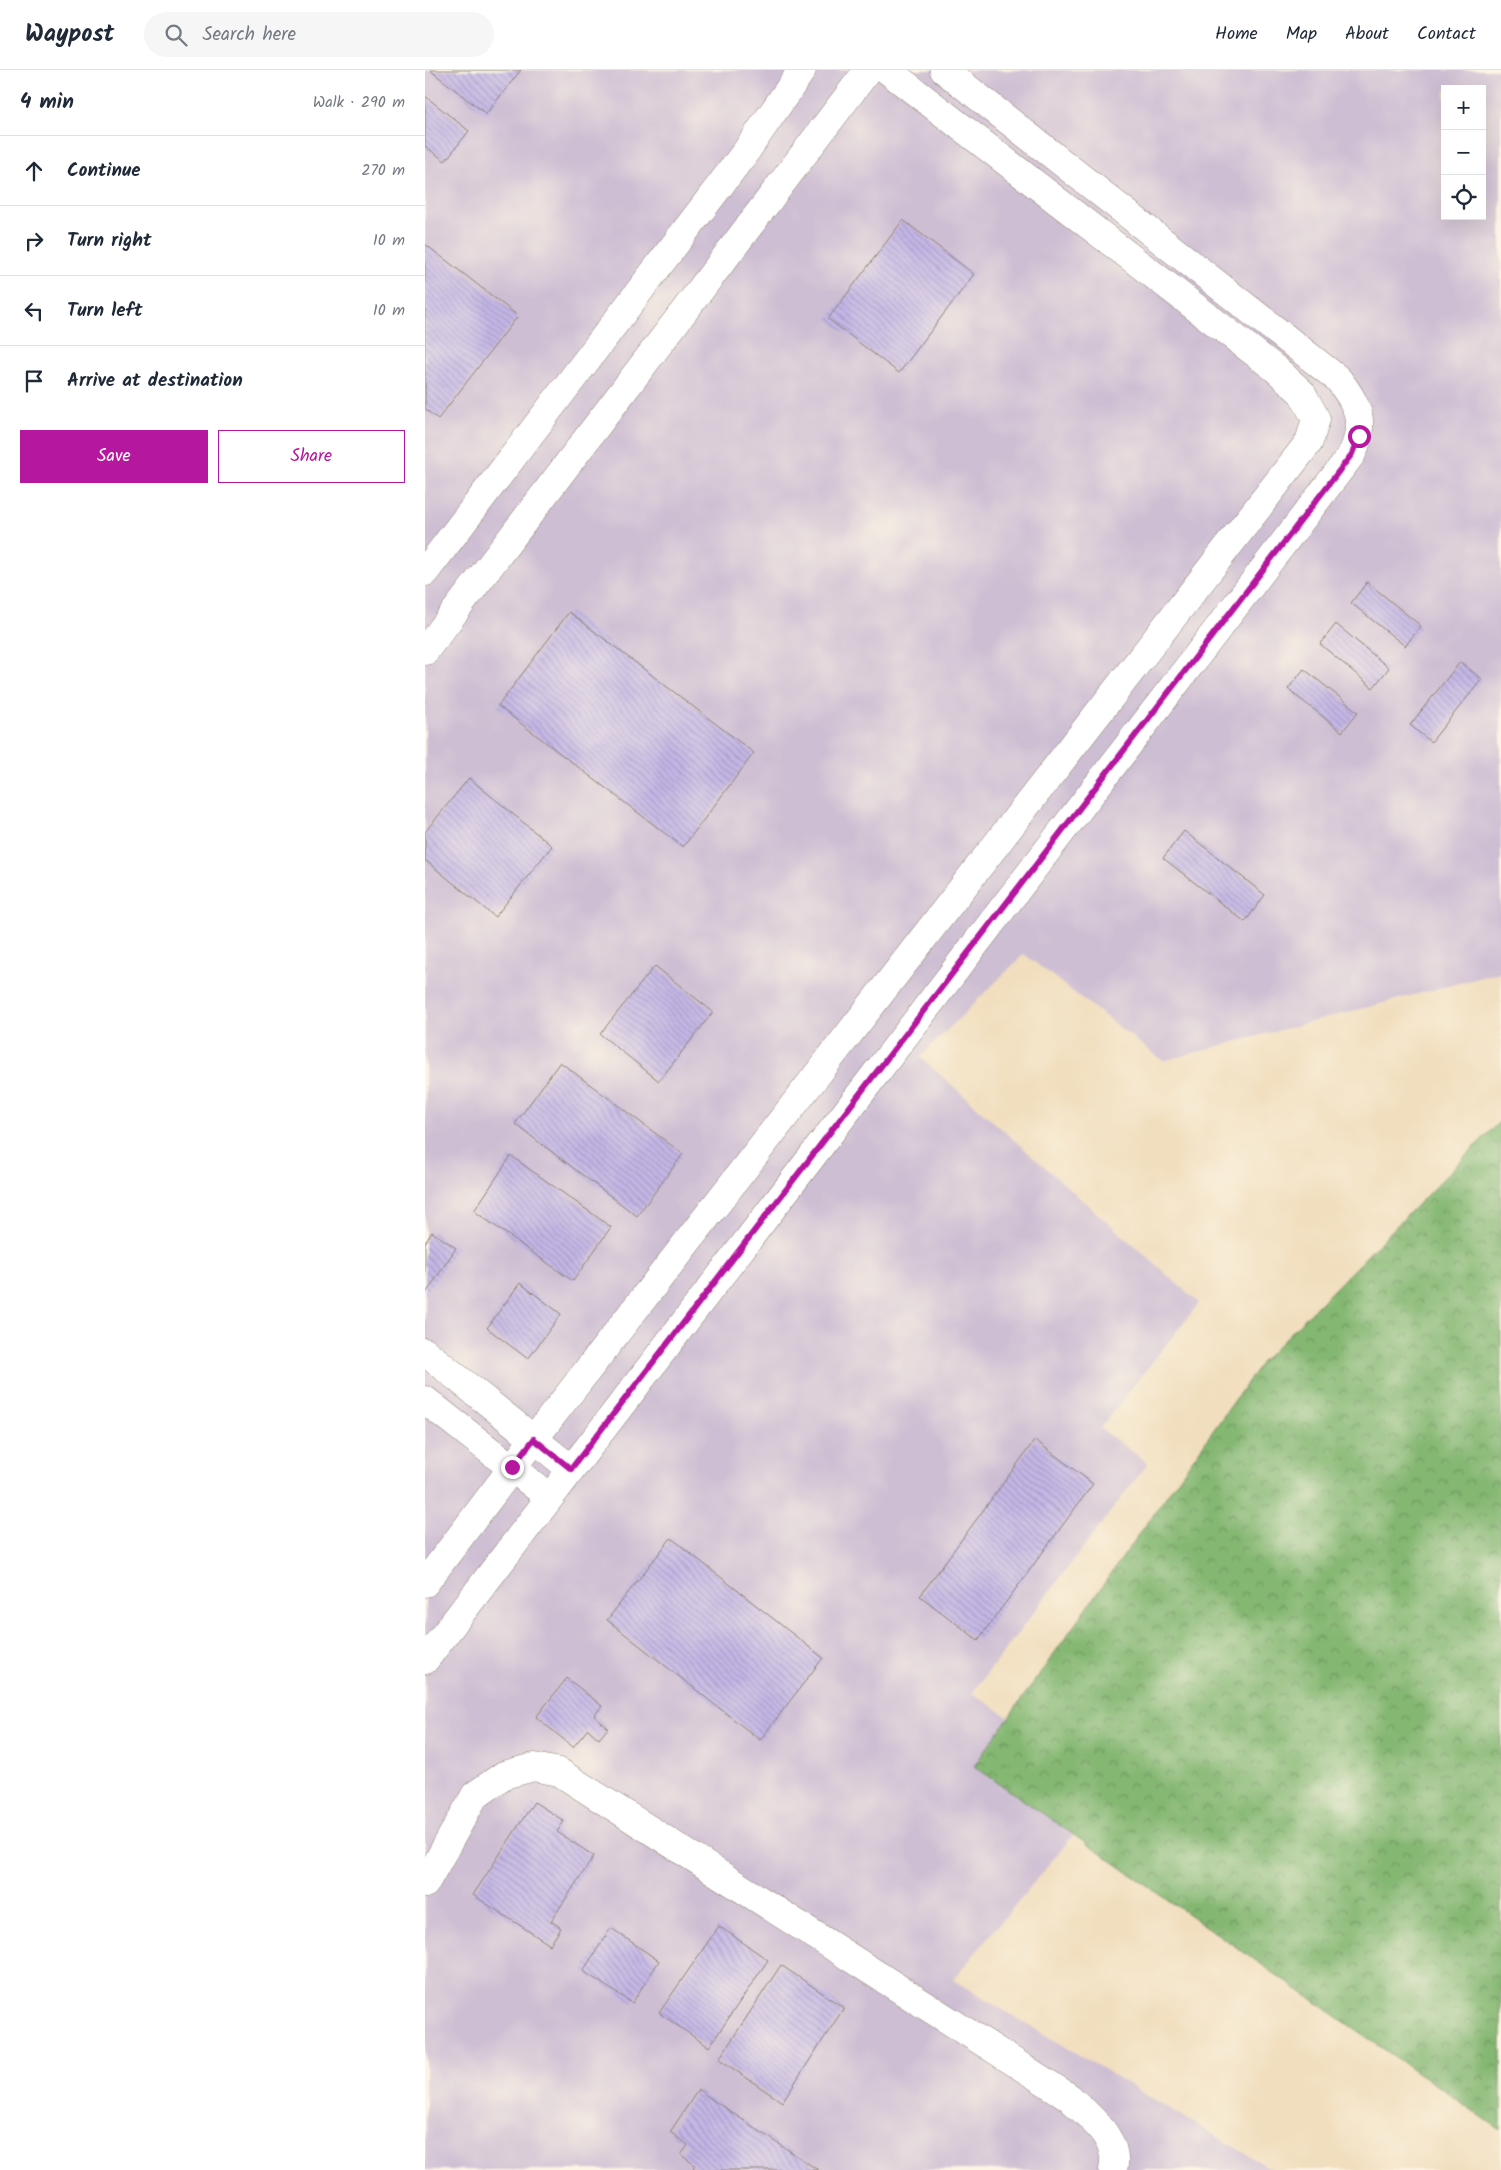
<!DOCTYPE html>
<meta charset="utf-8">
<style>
:root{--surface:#fff;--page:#f6f6f7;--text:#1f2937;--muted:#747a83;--line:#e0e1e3;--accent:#b5179e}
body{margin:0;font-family:Kalam,sans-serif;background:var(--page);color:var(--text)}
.controls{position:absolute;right:15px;top:15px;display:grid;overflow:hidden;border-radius:0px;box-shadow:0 5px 20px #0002}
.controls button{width:45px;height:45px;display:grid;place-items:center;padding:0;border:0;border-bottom:1px solid var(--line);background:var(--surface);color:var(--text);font:25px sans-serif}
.stop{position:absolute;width:15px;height:15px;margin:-11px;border:4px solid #b5179e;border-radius:50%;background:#fff}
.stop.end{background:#b5179e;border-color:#fff;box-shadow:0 1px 5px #0008}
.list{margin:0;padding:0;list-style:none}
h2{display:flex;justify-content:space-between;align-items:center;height:65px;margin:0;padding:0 20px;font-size:21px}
h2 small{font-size:16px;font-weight:400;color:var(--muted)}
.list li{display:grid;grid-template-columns:32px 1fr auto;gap:15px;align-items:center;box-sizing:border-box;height:70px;padding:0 20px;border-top:1px solid var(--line)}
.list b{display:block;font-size:19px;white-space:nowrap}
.list em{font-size:16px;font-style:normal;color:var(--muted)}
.actions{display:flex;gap:10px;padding:15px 20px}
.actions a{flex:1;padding:11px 0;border:1px solid var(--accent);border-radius:0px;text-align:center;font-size:18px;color:var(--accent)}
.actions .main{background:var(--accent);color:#fff}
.icon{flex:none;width:28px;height:28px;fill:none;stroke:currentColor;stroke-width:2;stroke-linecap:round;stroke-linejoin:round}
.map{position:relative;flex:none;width:1076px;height:2100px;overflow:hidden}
header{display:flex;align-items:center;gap:30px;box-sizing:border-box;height:70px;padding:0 25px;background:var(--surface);border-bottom:1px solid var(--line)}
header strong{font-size:24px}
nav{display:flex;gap:28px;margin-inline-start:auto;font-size:18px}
.search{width:350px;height:45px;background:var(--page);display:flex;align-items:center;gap:12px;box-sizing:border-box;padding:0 18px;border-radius:28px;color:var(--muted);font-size:19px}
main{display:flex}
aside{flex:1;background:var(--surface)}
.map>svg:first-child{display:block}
</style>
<header>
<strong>Waypost</strong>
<div class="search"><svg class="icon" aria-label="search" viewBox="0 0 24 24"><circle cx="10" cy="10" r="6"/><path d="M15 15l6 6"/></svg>Search here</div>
<nav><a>Home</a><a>Map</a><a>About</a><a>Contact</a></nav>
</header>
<main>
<aside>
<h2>4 min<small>Walk · 290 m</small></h2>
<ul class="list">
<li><svg class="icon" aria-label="ahead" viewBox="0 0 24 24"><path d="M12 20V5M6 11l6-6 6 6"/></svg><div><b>Continue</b></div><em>270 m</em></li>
<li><svg class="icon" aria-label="right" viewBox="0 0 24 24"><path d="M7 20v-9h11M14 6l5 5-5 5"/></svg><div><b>Turn right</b></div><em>10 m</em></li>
<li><svg class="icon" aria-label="left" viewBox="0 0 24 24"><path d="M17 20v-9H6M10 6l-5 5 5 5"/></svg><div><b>Turn left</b></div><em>10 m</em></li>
<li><svg class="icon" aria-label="arrive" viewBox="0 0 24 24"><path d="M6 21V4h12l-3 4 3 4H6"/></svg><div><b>Arrive at destination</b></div></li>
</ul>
<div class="actions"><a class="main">Save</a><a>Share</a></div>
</aside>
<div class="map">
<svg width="1076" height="2100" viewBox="0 0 1076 2100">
<defs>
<pattern id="forest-crowns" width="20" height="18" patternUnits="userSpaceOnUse" patternTransform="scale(1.25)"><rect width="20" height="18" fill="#84b772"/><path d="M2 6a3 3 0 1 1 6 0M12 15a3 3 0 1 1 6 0" fill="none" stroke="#6c955e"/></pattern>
<pattern id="building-back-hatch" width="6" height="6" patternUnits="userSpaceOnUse" patternTransform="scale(1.25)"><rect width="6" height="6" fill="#c5b7e7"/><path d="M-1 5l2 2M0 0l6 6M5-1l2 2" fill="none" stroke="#a095bb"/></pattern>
</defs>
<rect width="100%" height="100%" fill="#fcf5e5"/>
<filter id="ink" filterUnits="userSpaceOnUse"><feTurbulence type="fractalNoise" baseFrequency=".02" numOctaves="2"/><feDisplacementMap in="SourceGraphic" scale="10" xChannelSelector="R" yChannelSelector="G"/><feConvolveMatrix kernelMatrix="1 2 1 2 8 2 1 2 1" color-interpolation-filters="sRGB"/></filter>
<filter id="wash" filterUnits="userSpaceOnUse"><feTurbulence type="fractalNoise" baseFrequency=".0096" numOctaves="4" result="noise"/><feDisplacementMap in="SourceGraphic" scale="20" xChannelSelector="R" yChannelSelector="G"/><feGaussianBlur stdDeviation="1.12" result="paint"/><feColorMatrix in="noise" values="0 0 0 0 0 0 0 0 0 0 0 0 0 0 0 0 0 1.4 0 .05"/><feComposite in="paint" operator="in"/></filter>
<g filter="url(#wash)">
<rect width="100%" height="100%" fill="#f1debe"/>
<!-- industrial -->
<path fill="#cdbed3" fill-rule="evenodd" d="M0,0h1076v902l-338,89 -139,-107 -104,103 279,246 -99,125 48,35 -176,230 142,93 -161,194 320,190h-848zM1020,19h37v127h-37z"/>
<!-- forest -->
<path fill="url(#forest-crowns)" stroke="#58714e" d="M1076,1050v1010l-527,-364 288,-404z"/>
<g id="blocks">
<!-- building -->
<path fill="url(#building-back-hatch)" d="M5,0h91l-35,44z
M0,26l44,35 -24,30 -20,-15z
M478,150l71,54 -75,99 -71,-54z
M0,174l93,72 -80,103 -13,-10z
M942,512l54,44 -16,20 -54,-43z
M144,542l185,141 -71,94 -185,-141z
M911,554l53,44 -16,20 -53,-44z
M1035,592l22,17 -51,63 -21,-17z
M879,599l54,43 -16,20 -54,-43z
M44,708l83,68 -57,71 -70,-57v-28z
M759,761l81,64 -20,27 -82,-64z
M230,896l58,46 -54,69 -59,-47z
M135,992l123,92 -46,62 -122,-92z
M86,1086l100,71 -38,54 -99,-70z
M7,1162l24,16 -31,47v-52z
M95,1213l41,31 -33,45 -41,-31z
M610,1370l58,44 -115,156 -58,-44z
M246,1468l152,120 -63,82 -153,-120z
M142,1608l35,28 -8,10 14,12 -9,11 -11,-10 -15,18 -37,-30z
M109,1732l30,19 -7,11 37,24 -43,65 10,7 -11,17 -77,-50z
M294,1856l49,34 -59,87 -50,-34z
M186,1858l48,33 -27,42 -49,-32z
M356,1895l63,43 -62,94 -63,-43z
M273,2020l120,80h-126l3,-5 -14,-10 7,-10 -18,-13z"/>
</g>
</g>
<g filter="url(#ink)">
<use href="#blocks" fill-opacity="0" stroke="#8e8474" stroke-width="1"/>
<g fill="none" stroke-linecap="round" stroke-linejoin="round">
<defs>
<path id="minor" d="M0,502l322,-422 55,-80
M0,581l443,-581
M0,1282l146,117
M0,1330l124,97
M0,1513l109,-144 775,-997 7,-23 -14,-26 -25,-23 -390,-300
M0,1590l927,-1206c14,-32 7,-48 -14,-75l-394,-309
M0,1814l50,-89 29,-20 30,-8 25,5 510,325c19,19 52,42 44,73"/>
</defs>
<!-- minor casing -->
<use href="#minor" stroke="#8e8474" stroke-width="29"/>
<!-- minor -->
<use href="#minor" stroke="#fff" stroke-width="28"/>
</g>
</g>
<g fill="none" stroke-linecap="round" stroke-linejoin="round" filter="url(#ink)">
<!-- route -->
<path stroke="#b5179e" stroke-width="6" d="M87,1397l22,-28 37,30 781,-1015 7,-18"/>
</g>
</svg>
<div class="controls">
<button>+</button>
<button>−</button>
<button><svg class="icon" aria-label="locate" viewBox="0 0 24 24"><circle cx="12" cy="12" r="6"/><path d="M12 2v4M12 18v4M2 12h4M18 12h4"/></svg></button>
</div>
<div class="stop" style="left:934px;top:366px"></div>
<div class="stop end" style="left:87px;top:1397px"></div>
</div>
</main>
